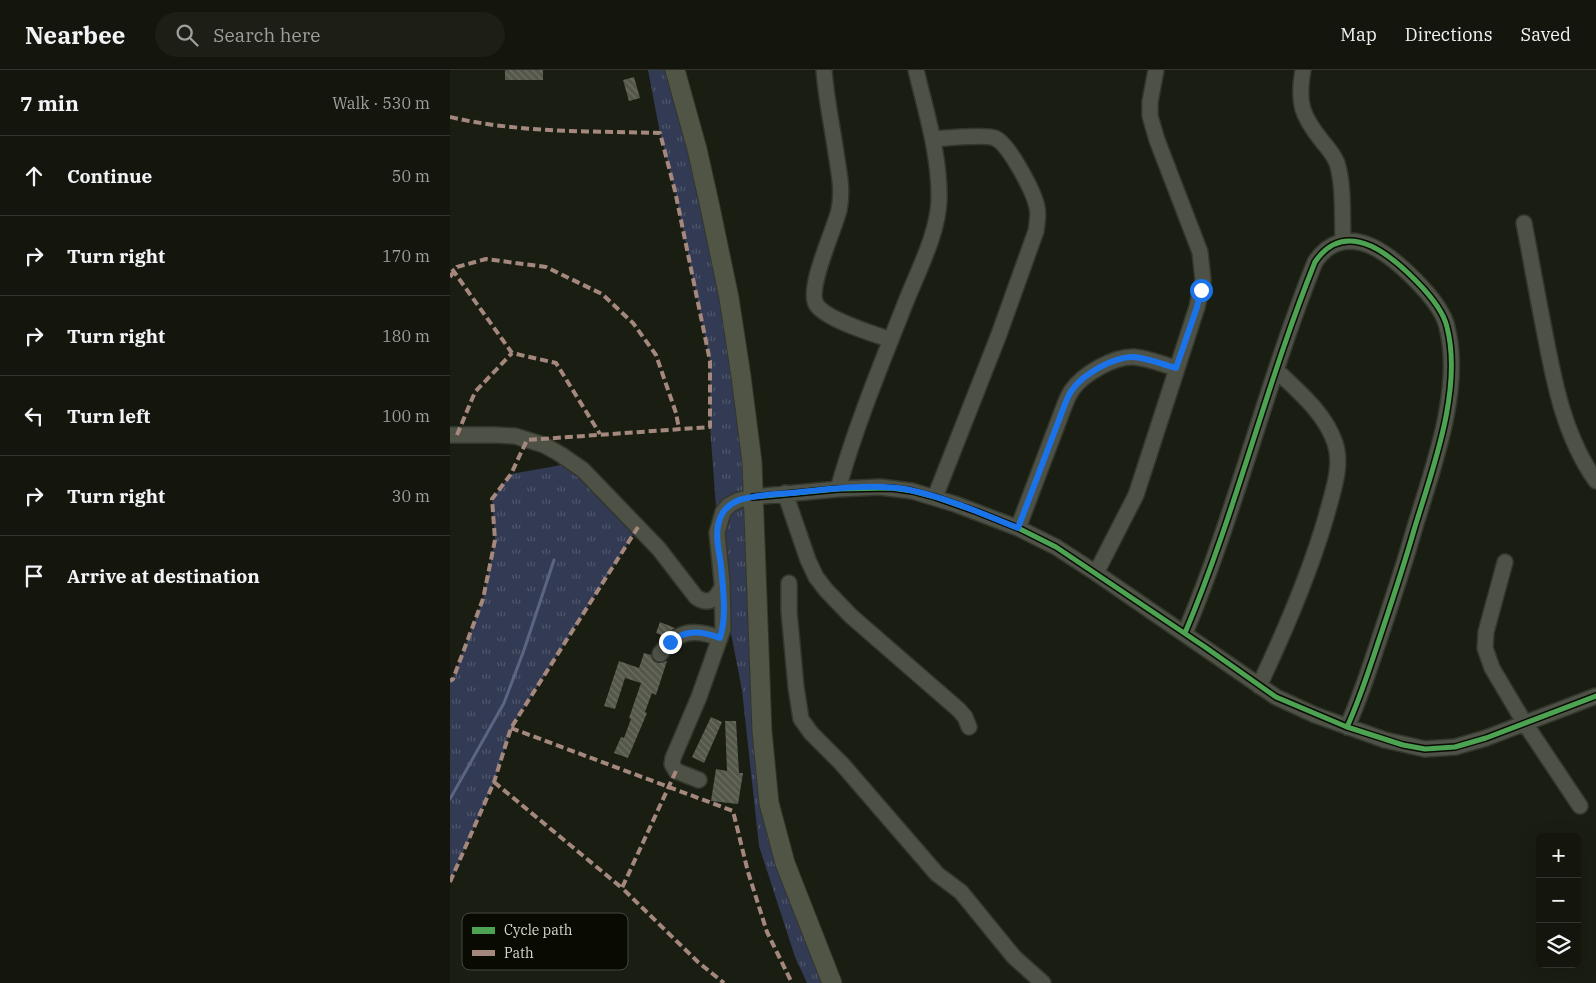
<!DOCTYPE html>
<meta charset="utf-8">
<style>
:root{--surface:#14160d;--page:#1d1f16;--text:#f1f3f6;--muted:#9d9f9d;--line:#33352e}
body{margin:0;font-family:"IBM Plex Serif",serif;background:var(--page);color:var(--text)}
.controls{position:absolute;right:15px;bottom:15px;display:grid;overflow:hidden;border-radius:8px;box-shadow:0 5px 20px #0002}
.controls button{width:45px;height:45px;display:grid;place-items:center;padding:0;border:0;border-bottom:1px solid var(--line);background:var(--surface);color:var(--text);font:25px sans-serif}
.stop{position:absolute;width:15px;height:15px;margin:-11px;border:4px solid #1a73e8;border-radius:50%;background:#fff}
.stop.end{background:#1a73e8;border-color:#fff;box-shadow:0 1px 5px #0008}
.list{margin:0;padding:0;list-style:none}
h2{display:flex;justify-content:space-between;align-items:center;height:65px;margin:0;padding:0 20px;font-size:21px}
h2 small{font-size:16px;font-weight:400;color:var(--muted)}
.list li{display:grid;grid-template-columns:32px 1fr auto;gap:15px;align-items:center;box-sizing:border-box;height:80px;padding:0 20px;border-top:1px solid var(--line)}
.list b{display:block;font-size:19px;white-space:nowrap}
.list em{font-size:16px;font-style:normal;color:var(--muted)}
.icon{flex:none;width:28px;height:28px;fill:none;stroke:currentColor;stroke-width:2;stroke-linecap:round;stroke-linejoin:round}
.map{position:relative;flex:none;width:1146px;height:913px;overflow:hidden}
header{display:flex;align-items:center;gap:30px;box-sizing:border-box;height:70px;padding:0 25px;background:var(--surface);border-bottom:1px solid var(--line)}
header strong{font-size:24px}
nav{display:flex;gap:28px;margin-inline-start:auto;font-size:18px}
.search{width:350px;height:45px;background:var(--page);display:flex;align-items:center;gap:12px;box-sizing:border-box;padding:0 18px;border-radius:28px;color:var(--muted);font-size:19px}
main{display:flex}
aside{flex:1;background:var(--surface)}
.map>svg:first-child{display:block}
</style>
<header>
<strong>Nearbee</strong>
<div class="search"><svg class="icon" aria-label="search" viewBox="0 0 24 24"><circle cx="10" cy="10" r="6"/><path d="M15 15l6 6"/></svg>Search here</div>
<nav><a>Map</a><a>Directions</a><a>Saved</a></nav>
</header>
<main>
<aside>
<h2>7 min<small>Walk · 530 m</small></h2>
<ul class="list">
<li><svg class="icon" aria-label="ahead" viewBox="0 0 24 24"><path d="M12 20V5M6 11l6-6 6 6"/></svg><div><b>Continue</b></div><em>50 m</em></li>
<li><svg class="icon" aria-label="right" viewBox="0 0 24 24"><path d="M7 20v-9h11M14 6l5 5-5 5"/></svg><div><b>Turn right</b></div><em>170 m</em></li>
<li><svg class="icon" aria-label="right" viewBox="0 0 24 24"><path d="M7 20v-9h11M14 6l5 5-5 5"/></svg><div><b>Turn right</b></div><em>180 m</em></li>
<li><svg class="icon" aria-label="left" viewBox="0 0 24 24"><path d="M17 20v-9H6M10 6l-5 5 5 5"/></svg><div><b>Turn left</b></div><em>100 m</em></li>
<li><svg class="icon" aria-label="right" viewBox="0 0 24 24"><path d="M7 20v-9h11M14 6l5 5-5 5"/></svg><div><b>Turn right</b></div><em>30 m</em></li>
<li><svg class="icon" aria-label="arrive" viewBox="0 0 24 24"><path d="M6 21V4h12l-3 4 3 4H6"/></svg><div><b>Arrive at destination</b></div></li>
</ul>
</aside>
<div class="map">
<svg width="1146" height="913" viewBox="0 0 1146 913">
<defs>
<pattern id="grass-tufts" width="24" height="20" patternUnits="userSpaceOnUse" patternTransform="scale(1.25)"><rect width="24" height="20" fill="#333b54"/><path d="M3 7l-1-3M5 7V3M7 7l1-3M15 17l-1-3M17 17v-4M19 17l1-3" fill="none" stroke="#50576b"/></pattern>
<pattern id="building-back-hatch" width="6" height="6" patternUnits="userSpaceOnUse" patternTransform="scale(1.25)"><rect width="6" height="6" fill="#54574a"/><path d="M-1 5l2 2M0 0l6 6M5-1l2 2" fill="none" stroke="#6c6f63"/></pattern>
</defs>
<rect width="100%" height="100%" fill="#1a1d11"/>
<!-- grass -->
<path fill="url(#grass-tufts)" d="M198,0h27l66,306 24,398 67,209h-25l-12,-26 -36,-111 -17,-156 -20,-103 -12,-160v-66l-35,-170 -15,-58z
M123,393l65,64 -127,201 -17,54 -44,100v-201l3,-3 30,-79 12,-59 -3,-41 19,-25z"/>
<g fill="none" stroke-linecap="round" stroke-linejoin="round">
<!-- stream -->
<path stroke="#5b6582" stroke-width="3" d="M0,729l54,-96 20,-53 30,-90"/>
</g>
<!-- building -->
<path fill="url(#building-back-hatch)" d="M55,0h38v10h-38z
M184,7l6,21 -11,3 -6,-21z
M210,552l15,6 -11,8 -8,-3z
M194,583l7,2 3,6 4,2 9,-2 -11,34 -4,-2 -7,19 2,1 -19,45 -14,-5 7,-16 3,1 7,-19 -2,-1 12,-35 -16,-5 -10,31 -11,-3 15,-45 20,7z
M261,647l11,5 -18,41 -12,-6z
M275,651h11l3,52h4l-5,31 -27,-3 5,-32 11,2z"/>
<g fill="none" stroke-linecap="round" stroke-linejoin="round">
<defs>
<path id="minor" d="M374,0c2,28 8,55 12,83 3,19 7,38 3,57 -5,21 -32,77 -23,94 8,15 58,30 75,36
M853,0c-6,33 -1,46 19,71 6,7 12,14 15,22 7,22 5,54 6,78
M483,69c13,-1 50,-5 62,-1 14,6 39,54 42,69 2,8 0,16 -1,24l-38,106 -63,160
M1074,153c7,36 13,71 20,106 10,53 20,107 52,152
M0,365h45l20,1 29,9 16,9 23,16 76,79 37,48c13,9 20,2 26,-10
M388,419c18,-64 43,-124 67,-185 12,-31 33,-70 34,-104 1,-44 -13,-88 -23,-130
M335,423l23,67 8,17 10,13 25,26 108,94 6,7 4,10
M568,458l47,-124c2,-5 4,-10 7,-14 11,-16 42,-34 62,-33 13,1 28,7 42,11
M1055,492l-19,70 -1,16 7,20 32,54 56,84
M646,503l40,-78 61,-188 6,-27 -3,-28 -43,-112 -7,-24v-14l6,-32
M339,513v28l7,76 5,32 10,14 31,31 95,110 24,18 53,65 29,26
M735,563c51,-121 81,-249 130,-371 14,-21 33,-26 56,-16 24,11 70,54 76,81 16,63 -15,143 -33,203 -11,39 -24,77 -37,116 -9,27 -18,55 -30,81
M210,584c18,-24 33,-26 60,-16
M809,616c26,-55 50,-110 67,-169 6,-23 17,-51 9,-74 -10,-30 -37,-52 -59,-73
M249,710l-23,-9 -4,-7 1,-6 26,-61 24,-68 -1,-47 -5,-49 6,-21 6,-7 10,-5 14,-3 85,-8 42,-2 32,4 43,13 63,24 38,19 40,26 180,124 39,18 70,25 40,9 30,-2 31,-9 110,-42"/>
<path id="major" d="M225,0l22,79 13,58 19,91 12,78 11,86 10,269 7,72 16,60 47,120"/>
</defs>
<!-- minor casing -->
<use href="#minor" stroke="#33362c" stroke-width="18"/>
<!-- major casing -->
<use href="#major" stroke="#33362c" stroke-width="21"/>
<!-- minor -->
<use href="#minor" stroke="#4e5145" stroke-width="15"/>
<!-- major -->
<use href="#major" stroke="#515545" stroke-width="19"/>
<!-- quiet -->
<path stroke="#a5887d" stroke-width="4" stroke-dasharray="8 4" stroke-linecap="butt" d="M0,47c68,16 140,14 210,16l15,58 35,170v66l-183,13 -16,34 -19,25 3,41 -12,59 -30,80 -3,2
M2,199l60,84 44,10 44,71
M0,207l7,-10 29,-8 60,8 56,27 31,29 23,32 20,58 3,16
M7,365l18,-43 37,-39
M61,658l222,83 15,61 19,60 25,51
M226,701l-54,117 76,74 26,21
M44,712l128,106
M0,812l44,-100 17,-54 127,-201"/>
<defs>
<path id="cycleway" d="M303,427l85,-8 53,-1 21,3 23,6 43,15 40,16 38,19 149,100 71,50 71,30 56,18 22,4 30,-2 31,-9 110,-42
M735,563c51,-121 81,-249 130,-371 14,-21 33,-26 56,-16 24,11 70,54 76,81 16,63 -15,143 -33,203 -11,39 -24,77 -37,116 -9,27 -18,55 -30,81"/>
</defs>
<!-- cycleway casing -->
<use href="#cycleway" stroke="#090b03" stroke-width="8"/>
<!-- cycleway -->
<use href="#cycleway" stroke="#4ca352" stroke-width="5"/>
</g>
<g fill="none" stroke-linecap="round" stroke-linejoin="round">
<!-- route -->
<path stroke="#1a73e8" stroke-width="6" d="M220,572c16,-13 32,-11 50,-4 7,-22 3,-49 1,-72 -2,-17 -8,-35 1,-52 4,-7 10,-11 17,-14 17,-5 36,-6 53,-7 35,-4 84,-10 118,-3 37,8 73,24 108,38l47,-124c2,-5 4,-10 7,-14 11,-16 43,-34 62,-33 13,1 28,7 42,11l21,-61 4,-17"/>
</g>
<!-- legend -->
<rect x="12" y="843" width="166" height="57" rx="8" fill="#090b03" stroke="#46493f" stroke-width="1"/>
<rect x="22" y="857" width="23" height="7" fill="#4ca352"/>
<rect x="22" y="880" width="23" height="6" fill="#a5887d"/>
<g font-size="14" fill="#d5d9cb">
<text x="54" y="865">Cycle path</text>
<text x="54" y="888">Path</text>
</g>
</svg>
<div class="controls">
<button>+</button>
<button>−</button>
<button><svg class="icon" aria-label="layers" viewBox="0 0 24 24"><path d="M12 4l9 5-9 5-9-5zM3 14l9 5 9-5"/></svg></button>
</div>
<div class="stop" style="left:751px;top:220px"></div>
<div class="stop end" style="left:220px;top:572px"></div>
</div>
</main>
